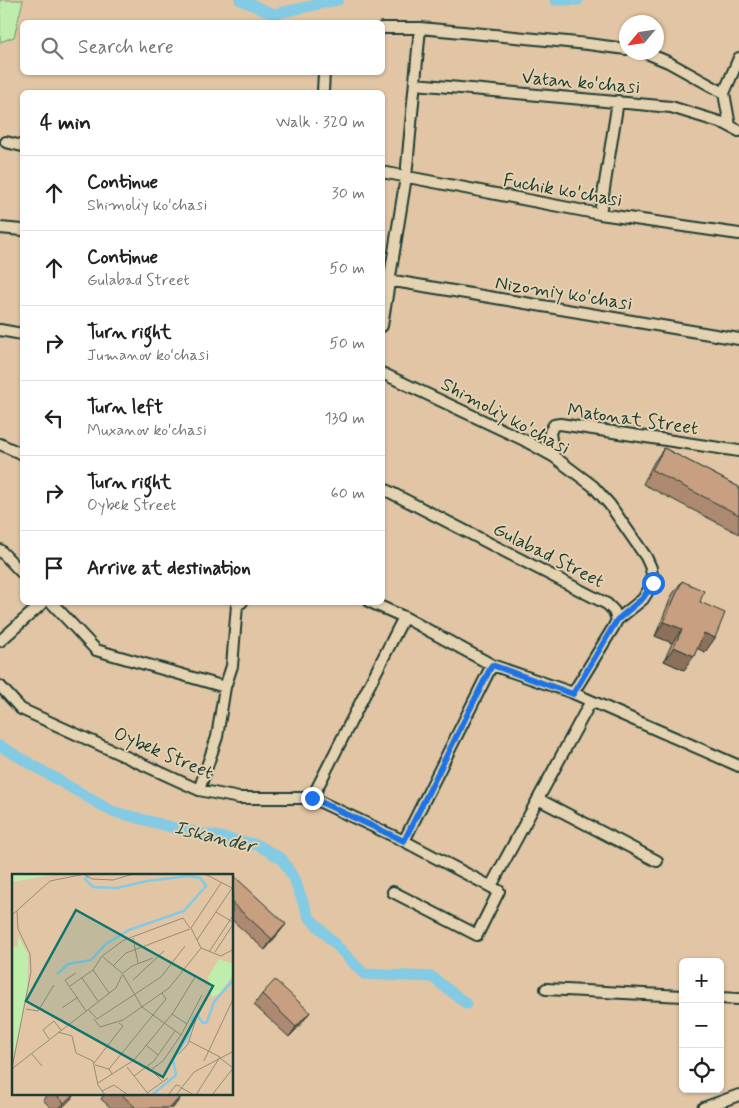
<!DOCTYPE html>
<meta charset="utf-8">
<style>
:root{--surface:#fff;--page:#f6f6f6;--text:#202124;--muted:#757577;--line:#e0e0e0}
body{margin:0;font-family:Mynerve,sans-serif;background:var(--page);color:var(--text)}
.controls{position:absolute;right:15px;bottom:15px;display:grid;overflow:hidden;border-radius:8px;box-shadow:0 1px 4px #0004}
.controls button{width:45px;height:45px;display:grid;place-items:center;padding:0;border:0;border-bottom:1px solid var(--line);background:var(--surface);color:var(--text);font:25px sans-serif}
.compass{position:absolute;left:619px;top:15px;width:45px;height:45px;border-radius:50%;background:var(--surface);box-shadow:0 1px 4px #0004;rotate:241deg}
.stop{position:absolute;width:15px;height:15px;margin:-11px;border:4px solid #1a73e8;border-radius:50%;background:#fff}
.stop.end{background:#1a73e8;border-color:#fff;box-shadow:0 1px 5px #0008}
.list{margin:0;padding:0;list-style:none}
h2{display:flex;justify-content:space-between;align-items:center;height:65px;margin:0;padding:0 20px;font-size:21px}
h2 small{font-size:16px;font-weight:400;color:var(--muted)}
.list li{display:grid;grid-template-columns:32px 1fr auto;gap:15px;align-items:center;box-sizing:border-box;height:75px;padding:0 20px;border-top:1px solid var(--line)}
.list b{display:block;font-size:19px;white-space:nowrap}
.list p{margin:0;font-size:16px;white-space:nowrap;color:var(--muted)}
.list em{font-size:16px;font-style:normal;color:var(--muted)}
.icon{flex:none;width:28px;height:28px;fill:none;stroke:currentColor;stroke-width:2;stroke-linecap:round;stroke-linejoin:round}
.map{position:relative;flex:none;width:739px;height:1108px;overflow:hidden}
.search{position:absolute;background:var(--surface);box-shadow:0 1px 4px #0004;left:20px;top:20px;width:365px;height:55px;display:flex;align-items:center;gap:12px;box-sizing:border-box;padding:0 18px;border-radius:8px;color:var(--muted);font-size:19px}
.panel{position:absolute;background:var(--surface);box-shadow:0 1px 4px #0004;left:20px;top:90px;width:365px;height:515px;border-radius:8px}
.map>svg:first-child{display:block}
</style>
<div class="map">
<svg width="739" height="1108" viewBox="0 0 739 1108">
<rect width="100%" height="100%" fill="#e1c5a4"/>
<filter id="ink" filterUnits="userSpaceOnUse"><feTurbulence type="fractalNoise" baseFrequency=".02" numOctaves="2"/><feDisplacementMap in="SourceGraphic" scale="10" xChannelSelector="R" yChannelSelector="G"/><feConvolveMatrix kernelMatrix="1 2 1 2 8 2 1 2 1" color-interpolation-filters="sRGB"/></filter>
<g filter="url(#ink)">
<!-- green -->
<path fill="#bfedab" stroke="#6f9570" d="M0,0h23l-9,37 -14,5z"/>
<g fill="none" stroke-linecap="round" stroke-linejoin="round">
<!-- canal -->
<path stroke="#83cae4" stroke-width="11" d="M240,0l34,14 64,-14
M555,0h23
M0,746l111,65 64,17 83,17 24,14 12,20 15,38 55,57 68,3 35,27"/>
<defs>
<path id="minor" d="M382,28h38l168,16 38,5
M644,52l24,10 56,31
M415,84l256,23 55,17 13,7
M323,92l1,-20
M730,126l-6,-33 15,-35
M6,142l16,4
M382,172l218,42 139,20
M600,214l18,-113
M0,228l22,2
M382,279l357,60
M382,326l24,-149 14,-149
M0,330l22,4
M382,373l142,67 29,16 40,30 17,19 36,52 5,11 2,15 -10,16 -26,21
M0,444l22,10
M553,456l-3,-24 4,-7 6,-1 179,27
M382,488l225,116 7,7 3,9 -4,8 -40,65
M0,550l22,23
M51,602l45,48 129,37
M370,602l34,15 88,48 81,28 166,73
M0,641l44,-39
M0,686l21,23 178,81 40,8h73l92,43 95,50 -22,44 -84,-43
M199,790l18,-53 8,-50 7,-21 5,-61 5,-3
M312,798l92,-181
M538,799l119,62
M404,841l88,-176
M491,886l100,-185
M546,989l137,7
M720,998l19,1
M703,1108l36,-13"/>
</defs>
<!-- minor casing -->
<use href="#minor" stroke="#1f3d34" stroke-width="14"/>
<!-- minor -->
<use href="#minor" stroke="#e5d2b0" stroke-width="10"/>
</g>
<!-- wall -->
<path fill="#ac896f" stroke="#1f3d34" d="M664,448l75,39v47l-96,-50 11,-22z
M682,581l18,21 15,36 -10,14 -8,-4 -3,8 -10,14 -20,-9 8,-18 -17,-7 17,-41z
M232,876l54,48 -8,10 -13,16 -33,-30z
M262,994l40,29 -13,14 -35,-32z
M47,1094h29l-14,14h-11l-8,-8z
M104,1094h79l-10,14h-62l-10,-9z"/>
<!-- shaded-wall -->
<path fill="#8c6f5a" stroke="#1f3d34" d="M664,622l18,7 -10,14 -17,-7z
M704,633l11,5 -10,14 -11,-5z
M674,647l20,9 -10,14 -20,-9z
M286,924l-8,10 -13,16 7,-11z
M310,1012l-8,11 -13,14 7,-10z
M73,1094h3l-14,14h-2l4,-5z
M183,1094l-10,14h-3z"/>
<!-- building -->
<path fill="#c89f81" stroke="#1f3d34" d="M664,448l75,39v28l-87,-45z
M682,581l22,10 -4,11 25,11 -10,25 -11,-5 -10,23 -20,-9 8,-18 -18,-7z
M233,875l53,49 -14,15 -40,-36z
M275,980l35,32 -14,15 -34,-33z
M56,1094h17l-9,9z
M121,1094h62l-13,14h-34z"/>
</g>
<g fill="none" stroke-linecap="round" stroke-linejoin="round" filter="url(#ink)">
<!-- route -->
<path stroke="#1a73e8" stroke-width="6" d="M312,798l92,43 88,-176 81,29 44,-74 26,-22 10,-15"/>
</g>
<g text-anchor="middle" stroke-width="4" stroke-linejoin="round" paint-order="stroke">
<!-- street labels -->
<g font-size="19" fill="#1f3d34" stroke="#e5d2b0">
<text transform="translate(581 81) rotate(5)" y="7">Vatan ko'chasi</text>
<text transform="translate(563 189) rotate(10)" y="7">Fuchik ko'chasi</text>
<text transform="translate(564 292) rotate(9)" y="7">Nizomiy ko'chasi</text>
<text transform="translate(506 415) rotate(28)" y="7">Shimoliy ko'chasi</text>
<text transform="translate(633 418) rotate(8)" y="7">Matonat Street</text>
<text transform="translate(549 554) rotate(27)" y="7">Gulabad Street</text>
<text transform="translate(164 752) rotate(23)" y="7">Oybek Street</text>
</g>
<!-- water labels -->
<g font-size="20" font-style="italic" fill="#24443d" stroke="#e5d2b0">
<text transform="translate(215 836) rotate(14)" y="7">Iskander</text>
</g>
</g>
<!-- overview -->
<g transform="translate(12 874)">
<rect width="221" height="221" fill="#e1c5a4"/>
<path d="M6,62l10,18v9l-1,26 -14,70 -1,-111 6,-2zM207,85l14,5v11l-14,19 -7,3 -4,-20z" fill="#bfedab"/>
<path d="M0,0h46l-46,8z" fill="#bfedab"/>
<path fill="none" stroke="#83cae4" stroke-width="2.5" d="M45,100l11,-10 23,-4 15,-16 23,-14 55,-19 22,-25 -6,-8 -11,-2 -42,5 -30,7 -24,-1 -8,-8 5,-5M140,221l24,-20 -3,-16 15,-23 5,-18 4,-3 6,8 4,-1 7,-20 20,-23"/>
<path fill="none" stroke="#938f77" stroke-width="1" d="M193,0l29,15M73,1l7,4 21,1 20,-6M204,38l18,11M0,41l38,-34 35,-7M179,54l30,-45M179,54l10,20M121,64l5,25M185,66l35,-52M189,74l20,8 13,-7M197,78l25,-38M203,78l19,-29M91,83l19,16 20,34 39,28M101,92l13,-13 64,-24M81,96l16,23M64,99l-11,7 21,31M111,99l9,-7 21,-8M70,104l16,23M121,106l31,-29M58,112l23,-16 9,-14 22,-16 59,-22 7,10M50,134l16,-11M14,135l12,2 16,-26M76,135l9,10 64,-42 24,-31M160,140l15,10M82,145l6,8 23,-7 46,-32 32,-40M46,158l14,4 4,17 17,8 5,24 7,10M37,165l-6,-9 11,-9 7,9M177,167l31,16M134,171l12,10M20,180l10,12M167,180l9,-10 8,-25M208,184l13,10M192,187l30,-64M82,189l29,-37 -4,-3M83,191l14,4 3,5M115,193l22,28M136,193l14,14M0,194l19,-96 -1,-18 -12,-25 -1,-18M1,194l103,-80 6,-13M97,195l57,-70 -4,-6M140,195l11,-8 18,-26 21,-40M122,202l20,-15 21,-30M86,209l36,-23 39,-47 22,-36M168,213l14,8M90,217l12,-6 14,10M135,219l21,-15M156,221l8,-10 4,1M164,221l18,-23 40,-21M184,221l24,-38M200,221l22,-28"/>
<path fill="#0f766e" fill-opacity="0.15" stroke="#0f766e" stroke-width="2.5" d="M64,36l137,76 -50,91 -137,-76z"/>
<rect width="221" height="221" fill="none" stroke="#1f3d34" stroke-width="2.5"/>
</g>
</svg>
<div class="controls">
<button>+</button>
<button>−</button>
<button><svg class="icon" aria-label="locate" viewBox="0 0 24 24"><circle cx="12" cy="12" r="6"/><path d="M12 2v4M12 18v4M2 12h4M18 12h4"/></svg></button>
</div>
<svg class="compass" viewBox="-18 -18 36 36"><path d="M0-13l5 13h-10z" fill="#e53935"/><path d="M0 13l5-13h-10z" fill="#757577"/></svg>
<div class="stop" style="left:653px;top:583px"></div>
<div class="stop end" style="left:312px;top:798px"></div>
<div class="search"><svg class="icon" aria-label="search" viewBox="0 0 24 24"><circle cx="10" cy="10" r="6"/><path d="M15 15l6 6"/></svg>Search here</div>
<section class="panel">
<h2>4 min<small>Walk · 320 m</small></h2>
<ul class="list">
<li><svg class="icon" aria-label="ahead" viewBox="0 0 24 24"><path d="M12 20V5M6 11l6-6 6 6"/></svg><div><b>Continue</b><p>Shimoliy ko'chasi</p></div><em>30 m</em></li>
<li><svg class="icon" aria-label="ahead" viewBox="0 0 24 24"><path d="M12 20V5M6 11l6-6 6 6"/></svg><div><b>Continue</b><p>Gulabad Street</p></div><em>50 m</em></li>
<li><svg class="icon" aria-label="right" viewBox="0 0 24 24"><path d="M7 20v-9h11M14 6l5 5-5 5"/></svg><div><b>Turn right</b><p>Jumanov ko‘chasi</p></div><em>50 m</em></li>
<li><svg class="icon" aria-label="left" viewBox="0 0 24 24"><path d="M17 20v-9H6M10 6l-5 5 5 5"/></svg><div><b>Turn left</b><p>Muxanov ko'chasi</p></div><em>130 m</em></li>
<li><svg class="icon" aria-label="right" viewBox="0 0 24 24"><path d="M7 20v-9h11M14 6l5 5-5 5"/></svg><div><b>Turn right</b><p>Oybek Street</p></div><em>60 m</em></li>
<li><svg class="icon" aria-label="arrive" viewBox="0 0 24 24"><path d="M6 21V4h12l-3 4 3 4H6"/></svg><div><b>Arrive at destination</b></div></li>
</ul>
</section>
</div>
